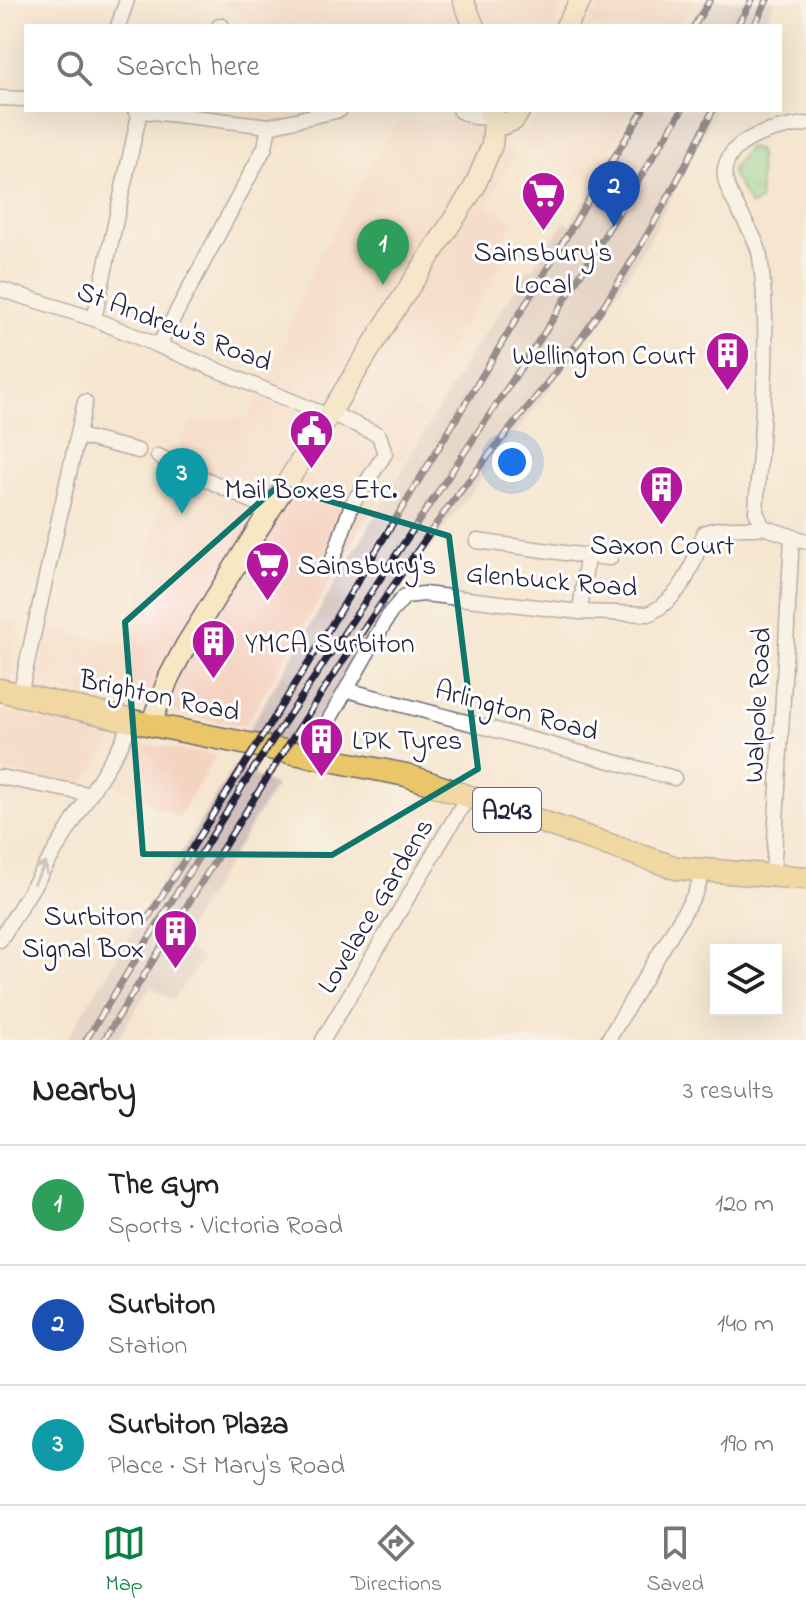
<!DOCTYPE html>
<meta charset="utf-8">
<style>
:root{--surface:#fff;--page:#f6f6f6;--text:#222;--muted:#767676;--line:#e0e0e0;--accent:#0b8043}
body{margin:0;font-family:"Indie Flower",sans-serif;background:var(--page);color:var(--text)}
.controls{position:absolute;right:24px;bottom:24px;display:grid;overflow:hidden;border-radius:0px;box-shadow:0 8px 32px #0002}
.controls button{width:72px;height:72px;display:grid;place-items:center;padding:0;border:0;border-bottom:2px solid var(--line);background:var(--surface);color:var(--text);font:40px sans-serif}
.you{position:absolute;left:512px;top:462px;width:28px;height:28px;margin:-20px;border:6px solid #fff;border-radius:50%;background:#1a73e8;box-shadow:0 0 0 12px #1a73e833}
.badge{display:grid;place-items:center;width:52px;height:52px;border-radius:50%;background:var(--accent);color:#fff;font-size:26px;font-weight:700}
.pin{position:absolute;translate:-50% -66px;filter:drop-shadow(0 2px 4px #0008)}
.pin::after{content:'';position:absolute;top:42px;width:28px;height:24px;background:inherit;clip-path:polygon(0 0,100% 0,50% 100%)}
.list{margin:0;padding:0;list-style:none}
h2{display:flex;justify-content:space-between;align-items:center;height:104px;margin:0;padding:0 32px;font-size:34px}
h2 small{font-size:26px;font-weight:400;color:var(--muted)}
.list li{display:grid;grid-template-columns:52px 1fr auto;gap:24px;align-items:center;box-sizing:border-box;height:120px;padding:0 32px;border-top:2px solid var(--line)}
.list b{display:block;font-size:30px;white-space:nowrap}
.list p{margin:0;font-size:26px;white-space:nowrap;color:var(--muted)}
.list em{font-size:26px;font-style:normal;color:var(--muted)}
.icon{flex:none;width:44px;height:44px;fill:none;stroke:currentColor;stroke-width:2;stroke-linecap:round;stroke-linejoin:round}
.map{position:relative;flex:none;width:806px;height:1040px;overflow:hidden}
.search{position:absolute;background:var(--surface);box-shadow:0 8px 32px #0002;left:24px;right:24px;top:24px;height:88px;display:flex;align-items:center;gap:20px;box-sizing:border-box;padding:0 28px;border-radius:0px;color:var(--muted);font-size:30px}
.sheet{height:464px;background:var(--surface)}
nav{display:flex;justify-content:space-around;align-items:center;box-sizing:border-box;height:112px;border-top:2px solid var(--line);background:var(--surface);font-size:22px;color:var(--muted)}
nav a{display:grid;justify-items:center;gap:4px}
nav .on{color:var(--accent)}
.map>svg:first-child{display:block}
</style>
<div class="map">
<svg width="806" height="1040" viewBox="0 0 806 1040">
<defs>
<pattern id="grass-tufts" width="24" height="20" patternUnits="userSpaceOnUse" patternTransform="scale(2)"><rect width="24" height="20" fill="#88d999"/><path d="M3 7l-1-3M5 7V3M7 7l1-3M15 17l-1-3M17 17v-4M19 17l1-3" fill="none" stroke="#75ba85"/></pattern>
</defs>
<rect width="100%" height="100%" fill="#fff"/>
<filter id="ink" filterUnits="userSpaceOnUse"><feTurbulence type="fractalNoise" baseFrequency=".0125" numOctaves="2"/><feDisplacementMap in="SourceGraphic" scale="16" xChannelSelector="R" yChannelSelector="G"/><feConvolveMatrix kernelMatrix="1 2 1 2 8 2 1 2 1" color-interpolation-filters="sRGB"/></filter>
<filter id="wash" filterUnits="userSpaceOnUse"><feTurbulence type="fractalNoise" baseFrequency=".006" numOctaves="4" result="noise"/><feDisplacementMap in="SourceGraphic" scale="32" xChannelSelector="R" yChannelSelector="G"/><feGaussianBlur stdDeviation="1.8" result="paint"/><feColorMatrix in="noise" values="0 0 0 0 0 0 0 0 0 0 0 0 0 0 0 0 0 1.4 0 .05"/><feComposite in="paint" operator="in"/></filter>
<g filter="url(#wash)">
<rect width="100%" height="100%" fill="#f5e6cf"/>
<!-- built -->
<path fill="#f5d3c1" d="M219,0h229l10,26h-201z
M477,0h87l-13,26h-63z
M602,0h92l-15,26h-91z
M542,110h90l-40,71 -67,-37 2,-12z
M410,120l48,2 25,9 32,24 -28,50 27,18 -12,18 10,7 -100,159 16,10 -183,309 -213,-41 16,-57 80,17 39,-167 23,-56 58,-5 39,-78 -1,-13 34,-71 76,-131z
M0,619l20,3 -10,57 -10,-2z
M0,710l112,25 2,3 -33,50 -81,-18z
M136,743l80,12 -38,63 -67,-35z"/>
<!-- railway -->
<path fill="#d1c0bc" d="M706,0h70l-14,26h-73z
M638,110h78l-68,132 -60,95 -193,256 -96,153 -54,-10 223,-378 61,-89 4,1 31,-48 6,3z
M235,765l40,21 -96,156 23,17 -29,41 -23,-14 -33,54h-51z"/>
<!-- grass -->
<path fill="url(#grass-tufts)" stroke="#557e6a" stroke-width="2" d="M748,147l11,4 1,50 -10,5 -19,-35z"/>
</g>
<g filter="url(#ink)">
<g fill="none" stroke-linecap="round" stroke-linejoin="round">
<defs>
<path id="minor" d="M118,26l9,-26
M219,26h3
M0,98l26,1
M135,110l134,16 71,-16
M460,111l14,6 18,1
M0,289l94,30 234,97
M94,319l46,-208
M159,345l106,-198 4,-21
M330,413l49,22 6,19 -33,50 -20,58
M79,436l59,15
M158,456l112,54
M763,527l43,14
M477,541l110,15 -7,56
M587,556l23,2
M347,690l327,88
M20,694l65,-292
M309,755l81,-142 15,-17 19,-2 156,18 69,2c35,-19 43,-46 55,-81 18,-8 40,-3 59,-6l-7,-15c5,-84 16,-171 4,-255 -3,-26 -40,-66 -35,-89 7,-32 55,-41 81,-44
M0,777l88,17
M773,875l19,-338
M0,940l121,-196 11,-23
M323,1040l145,-244
M608,1040l87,-146 8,-21"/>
<path id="secondary" d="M463,0l11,26
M566,26l15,-26
M489,111l3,7 12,6 10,-4 6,-10
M151,724l18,-47 17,-32 204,-328 84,-129 18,-43 2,-25"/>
<path id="primary" d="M0,690l132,31 274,54 270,93 130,10"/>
</defs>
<!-- minor casing -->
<use href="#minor" stroke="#6c676f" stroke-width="17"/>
<!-- secondary casing -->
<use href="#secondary" stroke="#6c676f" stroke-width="23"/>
<!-- primary casing -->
<use href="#primary" stroke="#6c676f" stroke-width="25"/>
<!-- minor -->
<use href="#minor" stroke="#fff" stroke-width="14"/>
<!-- secondary -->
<use href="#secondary" stroke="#f7e8c3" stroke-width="20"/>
<!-- primary -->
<use href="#primary" stroke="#ebc669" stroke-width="22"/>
<defs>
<path id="rail" d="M694,26l16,-26
M737,26l15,-26
M754,26l13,-26
M146,921l158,-251 339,-560
M86,1040l164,-266 298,-447 134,-217
M104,1040c106,-172 211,-343 327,-509 46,-66 102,-126 149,-191 52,-73 94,-150 133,-230"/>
</defs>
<!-- rail casing -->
<use href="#rail" stroke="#22223b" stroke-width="7"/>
<!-- rail -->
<use href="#rail" stroke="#fff" stroke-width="4" stroke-dasharray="12" stroke-linecap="butt"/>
</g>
<!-- one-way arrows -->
<defs><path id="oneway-shaft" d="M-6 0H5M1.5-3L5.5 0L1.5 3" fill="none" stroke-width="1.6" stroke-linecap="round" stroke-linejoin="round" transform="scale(2)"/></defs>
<use stroke="#9c9ca7" href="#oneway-shaft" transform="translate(40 873) rotate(-59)"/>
</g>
<!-- marked area -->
<path d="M0 0H806V1040H0ZM278,486l171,50 29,233 -146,86 -189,-1 -18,-232z" fill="#f5e6cf" fill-opacity=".55" fill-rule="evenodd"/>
<path fill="none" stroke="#0f766e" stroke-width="6" stroke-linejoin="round" d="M278,486l171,50 29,233 -146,86 -189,-1 -18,-232z"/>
<!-- icons -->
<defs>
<symbol id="supermarket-pin" viewBox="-11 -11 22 30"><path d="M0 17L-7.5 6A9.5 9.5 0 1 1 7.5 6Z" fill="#b5179e" stroke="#fff"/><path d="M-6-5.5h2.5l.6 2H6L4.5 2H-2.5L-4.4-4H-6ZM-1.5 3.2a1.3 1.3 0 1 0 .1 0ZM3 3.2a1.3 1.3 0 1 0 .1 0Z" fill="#fff"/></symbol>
<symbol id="building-pin" viewBox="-11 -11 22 30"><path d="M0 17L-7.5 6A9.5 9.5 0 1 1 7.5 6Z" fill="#b5179e" stroke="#fff"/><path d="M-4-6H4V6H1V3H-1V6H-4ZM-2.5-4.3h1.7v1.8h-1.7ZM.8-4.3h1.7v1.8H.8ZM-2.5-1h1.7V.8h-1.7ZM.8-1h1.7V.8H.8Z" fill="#fff"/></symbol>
<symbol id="civic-pin" viewBox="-11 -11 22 30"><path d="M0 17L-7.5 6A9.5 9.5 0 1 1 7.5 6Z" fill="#b5179e" stroke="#fff"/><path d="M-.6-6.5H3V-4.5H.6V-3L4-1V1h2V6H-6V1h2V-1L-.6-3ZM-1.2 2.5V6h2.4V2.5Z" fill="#fff"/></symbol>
</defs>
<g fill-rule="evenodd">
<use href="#supermarket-pin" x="518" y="168" width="51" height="69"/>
<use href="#building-pin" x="702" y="328" width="51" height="69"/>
<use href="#civic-pin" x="286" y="406" width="51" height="69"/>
<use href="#building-pin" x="636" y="462" width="51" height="69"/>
<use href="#supermarket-pin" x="242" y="538" width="51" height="69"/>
<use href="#building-pin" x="188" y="616" width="51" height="69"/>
<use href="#building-pin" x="296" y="714" width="51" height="69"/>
<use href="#building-pin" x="150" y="906" width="51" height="69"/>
</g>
<g text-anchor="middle" stroke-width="6" stroke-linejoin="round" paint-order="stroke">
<!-- shield labels -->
<rect fill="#fff" stroke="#646476" stroke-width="2" x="473" y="788" width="68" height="44" rx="6"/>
<g font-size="26" font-weight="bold" fill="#22223b">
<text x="507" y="819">A243</text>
</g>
<!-- poi labels -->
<g font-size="28" fill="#22223b" stroke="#fff">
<text x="543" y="261">Sainsbury's<tspan x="543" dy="32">Local</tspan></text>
<text x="696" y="364" text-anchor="end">Wellington Court</text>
<text x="311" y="498">Mail Boxes Etc.</text>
<text x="662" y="554">Saxon Court</text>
<text x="298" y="574" text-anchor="start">Sainsbury's</text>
<text x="245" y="652" text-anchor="start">YMCA Surbiton</text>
<text x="352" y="749" text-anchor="start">LPK Tyres</text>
<text x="144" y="925" text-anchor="end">Surbiton<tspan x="144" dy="32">Signal Box</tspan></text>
</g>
<!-- street labels -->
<g font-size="28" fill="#22223b" stroke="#fff">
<text transform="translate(175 325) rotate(21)" y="10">St Andrew's Road</text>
<text transform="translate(552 579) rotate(5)" y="10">Glenbuck Road</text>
<text transform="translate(160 694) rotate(12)" y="10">Brighton Road</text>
<text transform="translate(756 705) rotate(-87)" y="10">Walpole Road</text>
<text transform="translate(517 709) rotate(15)" y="10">Arlington Road</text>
<text transform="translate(374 905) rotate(-59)" y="10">Lovelace Gardens</text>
</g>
</g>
</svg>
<div class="controls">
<button><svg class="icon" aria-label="layers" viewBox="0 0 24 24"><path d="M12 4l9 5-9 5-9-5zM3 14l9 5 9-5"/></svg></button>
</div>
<div class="you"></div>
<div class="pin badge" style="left:383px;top:285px;background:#2e9e5b">1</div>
<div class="pin badge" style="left:614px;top:227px;background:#1a4fb4">2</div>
<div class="pin badge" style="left:182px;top:514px;background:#0f9aa8">3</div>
<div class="search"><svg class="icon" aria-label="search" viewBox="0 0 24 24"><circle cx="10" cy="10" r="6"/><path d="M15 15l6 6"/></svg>Search here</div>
</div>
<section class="sheet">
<h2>Nearby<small>3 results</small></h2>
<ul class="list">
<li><span class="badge" style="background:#2e9e5b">1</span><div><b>The Gym</b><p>Sports · Victoria Road</p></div><em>120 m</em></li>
<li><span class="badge" style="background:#1a4fb4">2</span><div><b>Surbiton</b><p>Station</p></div><em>140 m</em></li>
<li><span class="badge" style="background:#0f9aa8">3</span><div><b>Surbiton Plaza</b><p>Place · St Mary's Road</p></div><em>190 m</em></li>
</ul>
</section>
<nav>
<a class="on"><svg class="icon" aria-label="map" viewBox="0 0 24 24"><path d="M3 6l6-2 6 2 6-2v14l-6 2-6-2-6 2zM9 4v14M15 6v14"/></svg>Map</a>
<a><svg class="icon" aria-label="directions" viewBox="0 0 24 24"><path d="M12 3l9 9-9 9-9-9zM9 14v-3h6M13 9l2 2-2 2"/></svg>Directions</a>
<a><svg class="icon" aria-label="saved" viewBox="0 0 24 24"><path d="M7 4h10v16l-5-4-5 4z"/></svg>Saved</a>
</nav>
